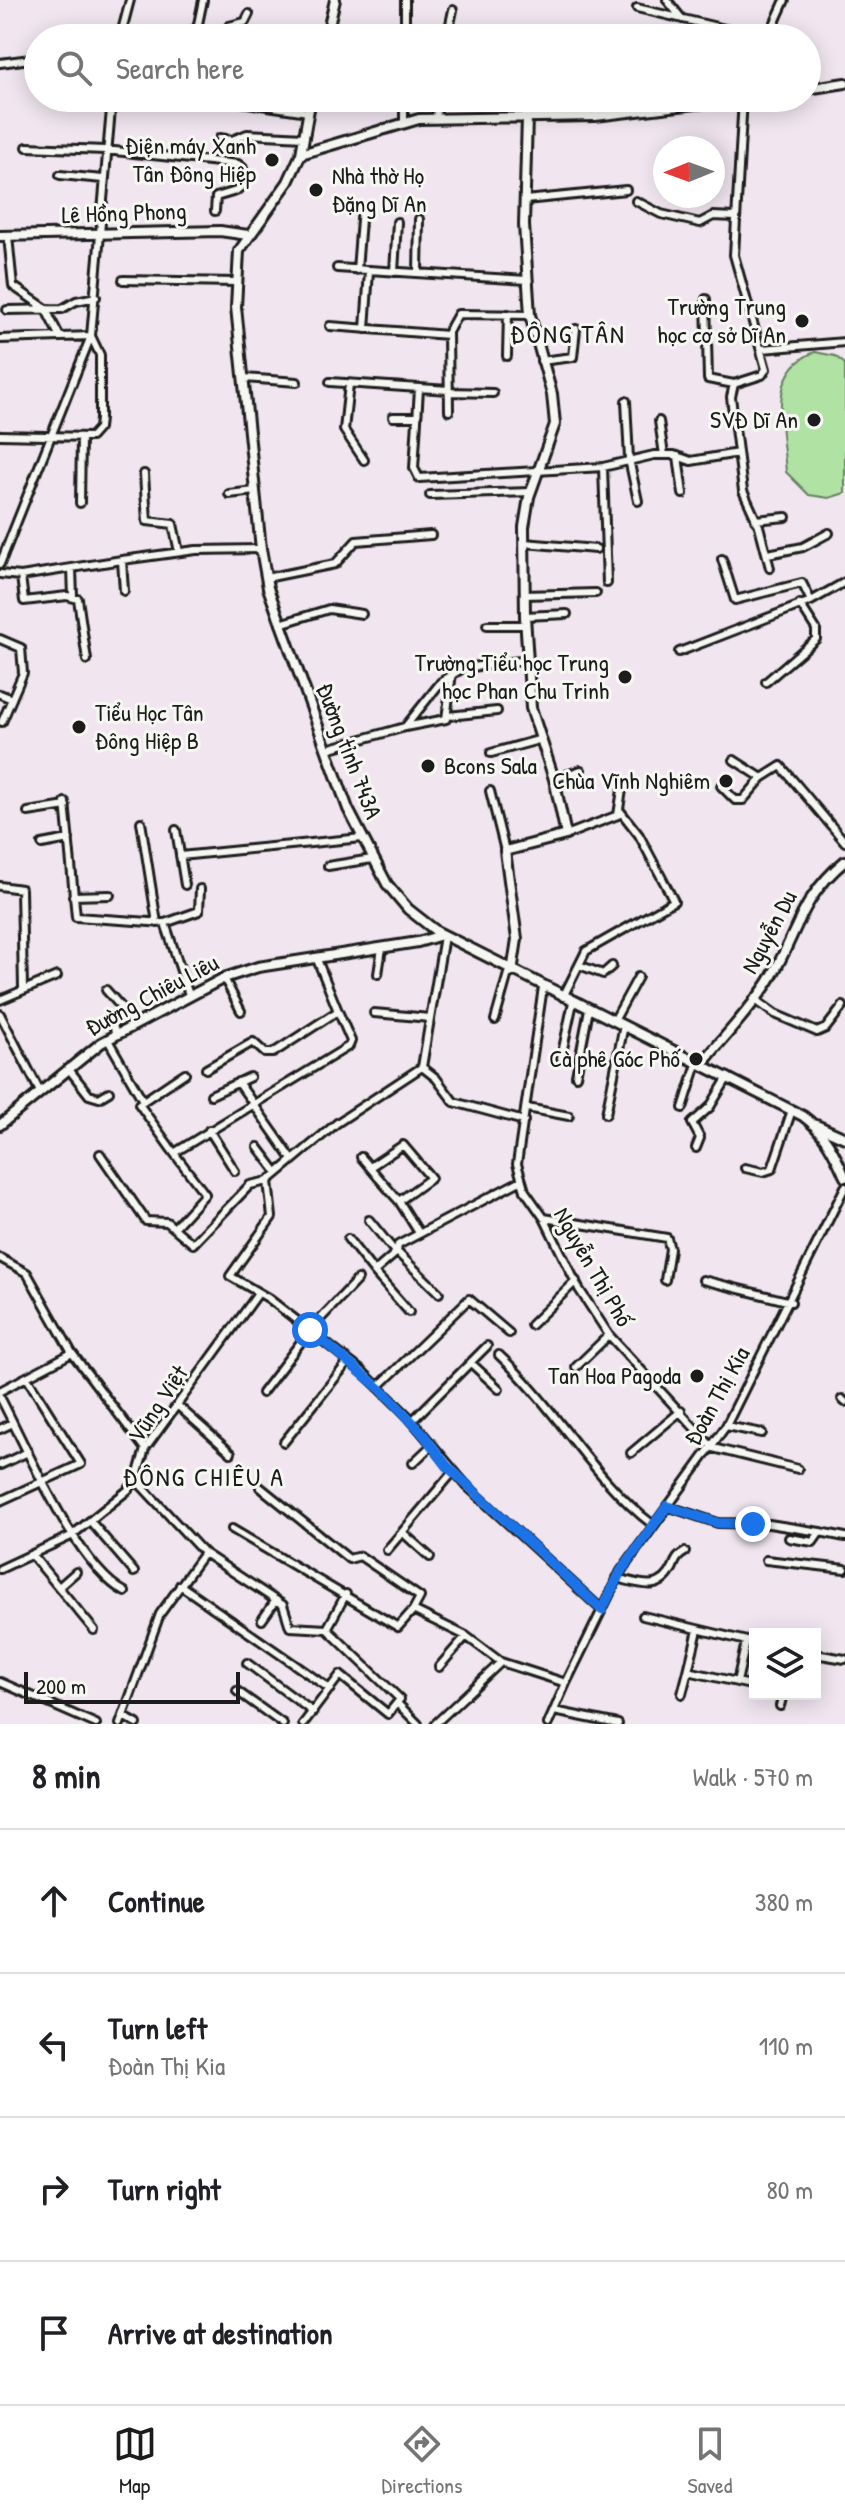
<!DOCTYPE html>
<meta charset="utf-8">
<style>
:root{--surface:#fff;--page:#f6f6f6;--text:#202124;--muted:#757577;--line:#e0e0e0;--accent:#1c1c1c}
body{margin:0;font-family:"Patrick Hand",sans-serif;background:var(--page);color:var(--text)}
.controls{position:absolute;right:24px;bottom:24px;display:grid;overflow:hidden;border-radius:0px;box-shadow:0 4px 20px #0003}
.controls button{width:72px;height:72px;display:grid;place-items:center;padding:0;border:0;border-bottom:2px solid var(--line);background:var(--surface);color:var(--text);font:40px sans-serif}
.compass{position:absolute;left:653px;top:136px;width:72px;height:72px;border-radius:50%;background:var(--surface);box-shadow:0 4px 20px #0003;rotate:269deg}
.scale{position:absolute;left:24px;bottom:20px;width:216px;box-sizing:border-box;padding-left:8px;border:4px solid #1c1c1c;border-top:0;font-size:22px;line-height:28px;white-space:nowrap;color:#1c1c1c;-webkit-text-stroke:6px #f6f6f2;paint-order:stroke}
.stop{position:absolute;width:24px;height:24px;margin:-18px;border:6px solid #1a73e8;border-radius:50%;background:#fff}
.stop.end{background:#1a73e8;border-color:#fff;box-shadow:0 2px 8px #0008}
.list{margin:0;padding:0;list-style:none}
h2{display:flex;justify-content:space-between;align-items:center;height:104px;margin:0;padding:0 32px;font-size:34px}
h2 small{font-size:26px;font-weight:400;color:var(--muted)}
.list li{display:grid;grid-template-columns:52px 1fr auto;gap:24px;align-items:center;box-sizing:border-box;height:144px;padding:0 32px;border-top:2px solid var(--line)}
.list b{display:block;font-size:30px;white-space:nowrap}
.list p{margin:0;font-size:26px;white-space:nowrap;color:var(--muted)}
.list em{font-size:26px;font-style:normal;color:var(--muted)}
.icon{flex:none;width:44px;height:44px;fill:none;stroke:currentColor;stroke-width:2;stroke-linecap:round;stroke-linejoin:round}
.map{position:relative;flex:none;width:845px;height:1724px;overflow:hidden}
.search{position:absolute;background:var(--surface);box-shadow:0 4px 20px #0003;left:24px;right:24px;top:24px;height:88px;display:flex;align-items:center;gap:20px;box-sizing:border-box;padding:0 28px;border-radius:44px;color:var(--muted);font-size:30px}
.sheet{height:680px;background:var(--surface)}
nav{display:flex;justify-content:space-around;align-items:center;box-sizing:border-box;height:112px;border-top:2px solid var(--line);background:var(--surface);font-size:22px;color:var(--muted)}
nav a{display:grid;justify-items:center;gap:4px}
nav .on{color:var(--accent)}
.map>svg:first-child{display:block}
</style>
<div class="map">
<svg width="845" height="1724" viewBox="0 0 845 1724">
<rect width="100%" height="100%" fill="#f1e6f0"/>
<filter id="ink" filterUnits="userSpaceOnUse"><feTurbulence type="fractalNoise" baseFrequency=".0125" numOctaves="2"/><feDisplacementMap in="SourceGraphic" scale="16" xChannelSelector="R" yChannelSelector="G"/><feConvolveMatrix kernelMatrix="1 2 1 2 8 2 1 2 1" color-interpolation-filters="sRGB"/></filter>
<g filter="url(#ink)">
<!-- green -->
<path fill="#b0e2a3" stroke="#667f60" stroke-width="2" d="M815,352l20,4 10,8v129l-16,5 -20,-3 -23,-23c-3,-42 -20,-102 29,-120z"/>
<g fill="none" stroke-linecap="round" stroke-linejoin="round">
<defs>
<path id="street" d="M667,0l15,19
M637,8l126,30
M229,26l16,-4 4,-8
M120,38l10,-38
M161,38l36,-9 6,-29
M405,38v-38
M447,38l6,-28
M768,38l17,-38
M0,63l38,-5
M632,98l1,14
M743,98l-9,157 32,114 -4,6 -28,9 -3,13 12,94 16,35 11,42
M241,102l67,10
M595,116l2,-18
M436,118l2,-20
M404,124v-26
M220,138l12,2 15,-6 57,3
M27,147l78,3 133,14 5,4v17l-7,6 -20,6 -1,14
M60,175l43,4
M525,200l101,-10
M636,201l25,13 39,9 13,-7 22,1
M8,236l5,50 32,22 15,29
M337,268l190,12
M357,270l5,-63
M394,272l3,-50
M418,273l1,-54
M123,280l113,2
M706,299l2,80 26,5
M7,310l55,-1 14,-8 20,-4
M330,326l118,9
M365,329l4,-58
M0,339l91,-3 9,19v64l-1,9 -8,9 -91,-2
M762,349l83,-7
M507,356l1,-42
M541,361l32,-4 3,-28
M244,378l53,4
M330,382l119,8
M349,384l-5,46 20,30
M419,389l-5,79 5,10 184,-11 51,-12h20l17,6 47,-8
M449,392l44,1
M626,401l3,58 9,42
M449,411l-1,-79 10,-18 72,1
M393,417h24
M659,421l5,34
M678,456l5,38
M603,467l4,116
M144,474l3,47 26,3 6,28
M229,494l26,-3
M430,495l101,-3
M80,503l1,-65
M755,520l31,-3
M524,543l72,6
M768,554l35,-7 26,-14
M722,559l13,41 67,-17 9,18
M0,564l91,-228 21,-238
M72,568l1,29
M0,574l21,2 3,25 43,-5 11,3 9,61
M21,576l101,-16
M266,578l69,-14 21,-23 75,-6
M124,591l-2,-31 74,-10 65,-1
M524,595l72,-2
M525,616l42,-2
M280,624l49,-15 33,5
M487,625h39
M0,639l21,9 2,25 -21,49
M679,652l132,-51 34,-19
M766,682l50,-43v-10l-16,-25
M0,694l12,5
M448,716l49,-5
M405,727l41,-8 6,-46
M327,749l78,-22 36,-45 22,-14 66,-8
M491,753l51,-14
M734,760l28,18 19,-12 64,76
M554,779l27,-9
M721,786l14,14h8l19,-22
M490,791l15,60
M65,802l11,115 89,6 34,-12 1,-22
M28,812l38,-6
M141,822l16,101
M176,830l9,55
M566,835l52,-20 4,-25
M42,844l27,-5
M180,856l182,-18
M328,866l44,-7
M0,886l21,3 2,99
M73,896l37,-1
M165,923l24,72
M579,965l24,9 9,-8
M378,974l4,-26
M224,978l17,33
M543,987l-26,177 8,27 19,27 35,71 30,46 104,113 85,21
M106,990l16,18 -9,17 3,10
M563,997l23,-46 88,-50 -35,-66 -18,-23
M754,999l21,15 42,18 9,-4 17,-22
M0,1000l57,-24
M374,1013l56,5
M0,1014l39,76
M495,1020l14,-50
M614,1021l24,-44
M108,1040l34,59
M561,1058l12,-56
M422,1067l14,11 18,24 70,19
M68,1068l21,27 10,3 10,-6
M206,1069l47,-27 12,11h8l65,-42 -22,-54
M185,1073l-46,31 35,49 175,-107 2,-5 -13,-30
M576,1076l13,-67
M238,1082l54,77
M211,1095l39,-18
M527,1108l42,8
M683,1108l15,-47
M606,1114l18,-89
M209,1130l26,41
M258,1147l19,25
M696,1148l4,-10 -8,-15 18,-16 18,-30
M174,1153l31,41 -31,34 19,16 57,-59 18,-4 69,-58 85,-56 22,-131
M100,1154l46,67 21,1 7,6
M361,1157c13,15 25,30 38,44l32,-23 -28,-33 -33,22
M745,1168l18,4 9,-3 20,-59
M268,1181l4,36 -42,59 38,22 95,74 45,44 58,69 136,125
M399,1201l20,32
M544,1218l123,20 3,11 -5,31
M369,1220l27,33
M348,1239l26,33
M397,1252l-23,20 35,40
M0,1258l27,15 45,80 73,96
M703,1280l88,22
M439,1293l-42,-41 1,-7 122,-64
M531,1325l45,-44
M499,1355c57,52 92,122 153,169
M471,1363l28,26
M576,1367l33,-32
M378,1387l91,-88 40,34
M0,1391l72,-38
M262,1393l48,-63 48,-51
M0,1397c27,51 76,169 125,195
M842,1399l3,3
M177,1405l54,48
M412,1421l75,-75
M726,1426l36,7
M0,1429l13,-6
M284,1442l64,-80
M631,1453l50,-42
M413,1463l19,-18
M0,1465l28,-13
M136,1480l68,73
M260,1487l89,72 11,-3 60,41 -7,13 53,26 35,26
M0,1501l81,-37 -54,-86
M667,1506l51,17 51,1 51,8
M91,1522l43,50
M232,1529l166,98 15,-17
M402,1532l28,25
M789,1538l24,4 7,-10 25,5
M387,1550l66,-78
M32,1555l62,75
M766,1560l79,9
M0,1569l71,-33 57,-46 8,-10 9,-31 112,-154
M617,1578c24,6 44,15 56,-11 3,-8 5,-11 12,-15
M180,1585l150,104
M59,1587l17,-15
M643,1616l112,27
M262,1620l14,-20
M698,1630l-10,41 49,11
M746,1642l-9,40 18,4
M815,1654l30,5
M247,1663l66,49
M439,1667l27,-31
M0,1682l96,42
M237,1691l46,33
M682,1694l6,-23
M397,1703l21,21
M780,1706l3,-12
M554,1711l64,13
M123,1716l14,8
M120,1724l40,-110 44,-61 79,52 7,22 37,2
M303,1724l37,-49 48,39 12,-15 -73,-70 19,-35
M435,1724l66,-62 65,21 55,-112 105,-145 119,-239
M548,1724l18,-41"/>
<path id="secondary" d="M326,38l9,-38
M807,89l38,-6
M311,98l-10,56 -13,28 -49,69 -3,56 25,242 7,39 80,221 39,75 21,25 28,22 367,185c21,15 32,38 42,61
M301,154l118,-35 176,-3 151,-18
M0,236l220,-5 28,4
M512,972l5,-33 -12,-88 61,-16 -12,-56 -23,-71 -6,-92 -1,-89 5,-30 26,-73 -3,-30 -22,-79 -6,-90 3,-108
M703,1063c19,-24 51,-58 66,-82 29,-48 30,-82 76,-120
M0,1125l101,-82 123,-65 34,-11 160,-25 24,-7
M816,1125l29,13"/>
</defs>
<!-- street casing -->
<use href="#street" stroke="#1c1c1c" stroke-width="12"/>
<!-- secondary casing -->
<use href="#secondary" stroke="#1c1c1c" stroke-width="14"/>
<!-- street -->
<use href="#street" stroke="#f6f6f2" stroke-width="6"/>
<!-- secondary -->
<use href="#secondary" stroke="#f6f6f2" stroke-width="8"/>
</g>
</g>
<g fill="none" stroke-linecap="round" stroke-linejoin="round" filter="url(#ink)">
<!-- route -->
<path stroke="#1a73e8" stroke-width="10" d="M310,1330l75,63 38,41 24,32 155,144 19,-39 46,-65 51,17 35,1"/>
</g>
<!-- markers -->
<g fill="#1c1c1c" stroke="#f6f6f2" stroke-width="3">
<circle cx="272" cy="160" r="8"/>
<circle cx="316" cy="190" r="8"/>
<circle cx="802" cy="321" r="8"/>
<circle cx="814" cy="420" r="8"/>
<circle cx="625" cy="677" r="8"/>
<circle cx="79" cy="727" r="8"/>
<circle cx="428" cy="766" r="8"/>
<circle cx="726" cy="781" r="8"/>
<circle cx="696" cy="1059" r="8"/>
<circle cx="697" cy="1376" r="8"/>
</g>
<g text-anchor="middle" stroke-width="6" stroke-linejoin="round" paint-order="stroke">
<!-- poi labels -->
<g font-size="24" fill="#1c1c1c" stroke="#f6f6f2" text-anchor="end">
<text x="256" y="154">Điện máy Xanh<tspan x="256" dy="28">Tân Đông Hiệp</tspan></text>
<text x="332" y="184" text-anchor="start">Nhà thờ Họ<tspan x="332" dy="28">Đặng Dĩ An</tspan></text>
<text x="786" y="315">Trường Trung<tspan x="786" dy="28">học cơ sở Dĩ An</tspan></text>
<text x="798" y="428">SVĐ Dĩ An</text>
<text x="609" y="671">Trường Tiểu học Trung<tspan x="609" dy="28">học Phan Chu Trinh</tspan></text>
<text x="95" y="721" text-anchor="start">Tiểu Học Tân<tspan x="95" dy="28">Đông Hiệp B</tspan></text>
<text x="444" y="774" text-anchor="start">Bcons Sala</text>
<text x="710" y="789">Chùa Vĩnh Nghiêm</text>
<text x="680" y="1067">Cà phê Góc Phố</text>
<text x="681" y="1384">Tan Hoa Pagoda</text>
</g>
<!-- street labels -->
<g font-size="24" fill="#1c1c1c" stroke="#f6f6f2">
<text transform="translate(124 213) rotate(-2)" y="8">Lê Hồng Phong</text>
<text transform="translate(349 751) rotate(69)" y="8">Đường tỉnh 743A</text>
<text transform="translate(769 932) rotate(-62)" y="8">Nguyễn Du</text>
<text transform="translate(152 995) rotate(-28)" y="8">Đường Chiêu Liêu</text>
<text transform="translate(593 1267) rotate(60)" y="8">Nguyễn Thị Phố</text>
<text transform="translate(717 1396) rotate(-61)" y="8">Đoàn Thị Kia</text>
<text transform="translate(158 1404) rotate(-56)" y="8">Vũng Việt</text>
</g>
<!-- neighbourhood labels -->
<g font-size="26" letter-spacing="2" fill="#1c1c1c" stroke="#f6f6f2">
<text x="568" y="343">ĐÔNG TÂN</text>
<text x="204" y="1486">ĐÔNG CHIÊU A</text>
</g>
</g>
</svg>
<div class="controls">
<button><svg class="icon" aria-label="layers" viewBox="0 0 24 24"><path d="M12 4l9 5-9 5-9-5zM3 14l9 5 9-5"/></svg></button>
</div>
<svg class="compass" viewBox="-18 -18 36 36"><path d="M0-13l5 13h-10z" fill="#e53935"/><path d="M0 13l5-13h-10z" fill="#757577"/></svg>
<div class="scale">200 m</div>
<div class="stop" style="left:310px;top:1330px"></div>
<div class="stop end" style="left:753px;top:1524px"></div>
<div class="search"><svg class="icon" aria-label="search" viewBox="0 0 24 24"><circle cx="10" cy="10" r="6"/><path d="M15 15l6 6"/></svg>Search here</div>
</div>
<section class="sheet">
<h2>8 min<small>Walk · 570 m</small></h2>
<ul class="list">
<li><svg class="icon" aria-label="ahead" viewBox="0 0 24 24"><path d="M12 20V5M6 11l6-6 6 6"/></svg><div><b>Continue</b></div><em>380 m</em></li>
<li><svg class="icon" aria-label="left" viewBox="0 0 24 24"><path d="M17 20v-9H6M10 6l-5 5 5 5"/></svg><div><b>Turn left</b><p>Đoàn Thị Kia</p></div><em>110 m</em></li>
<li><svg class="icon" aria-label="right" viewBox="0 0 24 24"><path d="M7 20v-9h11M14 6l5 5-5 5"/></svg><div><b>Turn right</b></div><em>80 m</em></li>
<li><svg class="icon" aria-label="arrive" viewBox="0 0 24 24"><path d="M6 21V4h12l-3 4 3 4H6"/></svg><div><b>Arrive at destination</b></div></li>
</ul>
</section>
<nav>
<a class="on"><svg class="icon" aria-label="map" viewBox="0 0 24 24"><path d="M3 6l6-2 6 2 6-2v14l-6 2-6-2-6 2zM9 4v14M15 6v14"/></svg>Map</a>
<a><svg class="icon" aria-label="directions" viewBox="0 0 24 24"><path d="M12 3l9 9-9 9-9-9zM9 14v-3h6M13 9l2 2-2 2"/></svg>Directions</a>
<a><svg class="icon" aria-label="saved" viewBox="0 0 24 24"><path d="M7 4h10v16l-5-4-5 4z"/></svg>Saved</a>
</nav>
